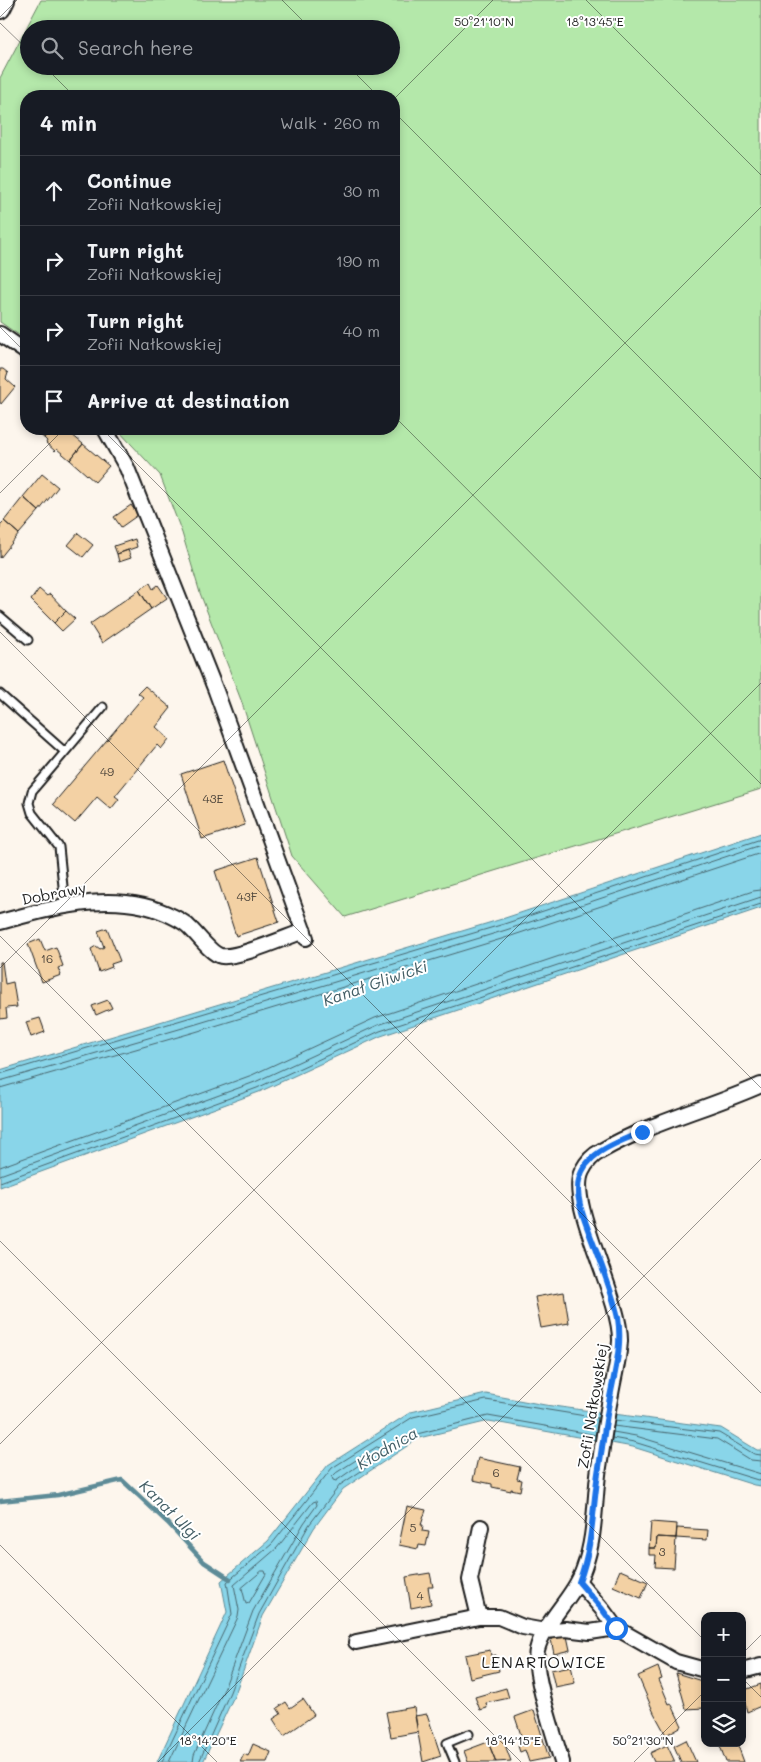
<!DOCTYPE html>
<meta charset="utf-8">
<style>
:root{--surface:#171b24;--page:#20242c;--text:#f1f3f6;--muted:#9ea1a6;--line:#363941}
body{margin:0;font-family:Mali,sans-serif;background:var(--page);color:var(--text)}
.controls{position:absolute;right:15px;bottom:15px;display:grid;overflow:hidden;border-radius:10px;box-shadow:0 2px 8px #0003}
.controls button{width:45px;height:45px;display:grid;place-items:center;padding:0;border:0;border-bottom:1px solid var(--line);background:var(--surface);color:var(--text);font:25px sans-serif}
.stop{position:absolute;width:15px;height:15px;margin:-11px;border:4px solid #1a73e8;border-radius:50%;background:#fff}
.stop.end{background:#1a73e8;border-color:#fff;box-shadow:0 1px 5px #0008}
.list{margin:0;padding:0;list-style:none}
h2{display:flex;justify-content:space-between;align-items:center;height:65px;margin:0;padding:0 20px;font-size:21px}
h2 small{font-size:16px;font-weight:400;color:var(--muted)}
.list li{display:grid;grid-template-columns:32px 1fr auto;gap:15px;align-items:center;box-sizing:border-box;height:70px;padding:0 20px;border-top:1px solid var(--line)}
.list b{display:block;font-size:19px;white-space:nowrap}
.list p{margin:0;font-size:16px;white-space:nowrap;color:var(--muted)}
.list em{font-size:16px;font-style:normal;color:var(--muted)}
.icon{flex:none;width:28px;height:28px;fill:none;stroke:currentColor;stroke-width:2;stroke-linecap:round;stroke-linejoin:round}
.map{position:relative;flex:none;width:761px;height:1762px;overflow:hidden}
.search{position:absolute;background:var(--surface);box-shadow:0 2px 8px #0003;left:20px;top:20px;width:380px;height:55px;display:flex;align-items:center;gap:12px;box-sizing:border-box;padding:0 18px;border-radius:28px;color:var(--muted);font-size:19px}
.panel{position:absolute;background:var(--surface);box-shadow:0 2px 8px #0003;left:20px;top:90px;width:380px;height:345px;border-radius:20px}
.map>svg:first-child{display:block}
</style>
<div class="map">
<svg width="761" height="1762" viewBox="0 0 761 1762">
<rect width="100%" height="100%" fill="#fdf6ed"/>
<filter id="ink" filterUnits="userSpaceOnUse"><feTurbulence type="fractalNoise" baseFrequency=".02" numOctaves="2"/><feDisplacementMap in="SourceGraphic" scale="10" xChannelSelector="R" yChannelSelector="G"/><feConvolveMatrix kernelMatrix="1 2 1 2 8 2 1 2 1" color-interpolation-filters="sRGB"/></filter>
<g filter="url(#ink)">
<!-- green -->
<path fill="#b4e8aa" stroke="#688263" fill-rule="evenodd" d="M41,0h720v789l-416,128 -53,-61 -51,-156 -41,-107 -18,-60 -22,-58 -43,-46h277v-333h-368v244l-26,-18v-244zM29,29h362v37h-362z"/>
<!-- water -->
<path fill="#89d5e9" stroke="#5d8b97" d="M761,833v75l-380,128 -122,56 -259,95v-117l502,-151z
M486,1394l59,11 176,23 36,22h4v36l-7,-1 -121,-38 -144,-26 -70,17 -76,51 -29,39 -51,88 -28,78 -32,68h-46l70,-150 -6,-31 47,-40 60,-76 83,-53z"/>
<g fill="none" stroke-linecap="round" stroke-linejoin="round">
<!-- shore -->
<path stroke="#48666e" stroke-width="1" d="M0,1074l504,-150 257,-85
M0,1081l193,-56 313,-95 255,-85
M0,1088l195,-56 313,-95 253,-84
M0,1167l252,-92 123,-57 378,-127 8,-1
M0,1175l255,-93 123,-57 383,-128
M0,1182l257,-94 123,-57 381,-127
M614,1420l105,13 35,21 7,1
M613,1426l104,13 34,21 10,1
M613,1432l23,4 125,38
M612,1438l22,4 127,39
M377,1447l3,1 -1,3 -43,30 -3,-1 -1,-3 4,-4z
M262,1571h3l1,3 -17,29 -3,1 -4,-16z
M162,1762l70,-148 -5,-32 45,-38 60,-76 81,-51 73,-17 112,18
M169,1762l69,-145 1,-7 -5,-25 43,-37 36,-46 3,-1 1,4 -13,18 -51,88 -29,78 -30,66 -1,7
M199,1762l31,-70 29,-78 50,-89 31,-40 77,-51 71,-18 108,19"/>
<!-- stream -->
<path stroke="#5d8b97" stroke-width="4.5" d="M0,1501l58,-6 64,-15 46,43 36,39 26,17"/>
</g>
<!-- building -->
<path fill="#f3d1a4" stroke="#1c1c1c" d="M0,369h3l5,4 -2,6 9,8 -14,17 -1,-2z
M32,429h20l-8,9z
M52,429h13l18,15 -13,16 -13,-11 -2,2 -9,-8 1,-2 -3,-3z
M83,444l26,22 -14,16 -25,-22z
M42,474l16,13 -19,24 -16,-14z
M23,497l16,14 -20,23 -15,-13z
M131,505l7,10 -17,12 -7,-10z
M4,521l15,13 -19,24v-33z
M78,533l15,12 -10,12 -15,-12z
M135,539l2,8 -20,7 -3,-8z
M128,550l3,8 -12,4 -2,-8z
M150,583l3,6 5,-4 9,13 -16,11 -12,-19z
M39,589l8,7 3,-2 16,17 -12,12 -23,-23z
M139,590l12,19 -49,34 -12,-19z
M66,611l9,8 -13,12 -8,-8z
M145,686l26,22 -15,19 13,12 -8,10 -4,-4 -42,51 4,3 -8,10 -14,-12 -22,26 -22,-19 90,-107 -5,-4z
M223,760l22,65 -43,14 -21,-65z
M258,857l21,65 -43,14 -21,-65z
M107,928l13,33 -9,3 1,3 -13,5 -8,-23 5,-3 4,3 4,-2 -6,-16z
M40,939l5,12 11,-4 7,19 -5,2 3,7 -19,7 -14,-38z
M0,962h2l3,22 8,-2 4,25 -11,1 1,10 -7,1z
M108,1000l4,8 -16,7 -4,-9z
M40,1018l5,14 -14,5 -5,-15z
M564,1292l5,31 -28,5 -6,-31z
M478,1458l42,9 -3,12 5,1 -2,11 -9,-2v2l-19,-4v-3l-19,-4z
M407,1506l19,4 -5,15h2l-1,6 7,1 -3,14 -7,-1 -1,4 -19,-4z
M651,1522l26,2 -1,14 -19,-1 -1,11h-7z
M677,1528l31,2 -1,10 -31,-2z
M657,1537l19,1 -2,30 -19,-1 1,-12h-7v-7h7z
M620,1570l28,12 -7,16 -28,-12z
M430,1573l3,14h-5l3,17 -20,4 -5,-31z
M567,1636l3,14 -16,4 -3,-15z
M490,1650l1,6 5,-1 3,16 -29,7 -5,-23z
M571,1666l4,17 -20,4 -4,-17z
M658,1667l4,12 -3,1 10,24 2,-1 11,23 -16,9 -12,-22 -16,-37z
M676,1673l29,9v26l-19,1z
M761,1684v22l-14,6 -5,-21z
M506,1688l3,10 -23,5 1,5 -7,2 -5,-13z
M303,1699l11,16 -30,21 -11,-17 8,-5 -4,-6 9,-6 4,6z
M414,1707l4,25 -27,5 -5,-25z
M534,1710l15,48 -20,4 -4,-12 -5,2 -2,-6 6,-2 -9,-27z
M427,1714l14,42 -18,6 -8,-46z
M502,1737l9,24 -15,1 -8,-20z
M686,1740l10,22h-15l-7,-16z
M488,1742l8,20h-28l-4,-11z
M719,1743h18l7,19h-18z
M253,1744l18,8 -4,10h-27l4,-8 4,2z
M667,1745l8,17h-21l-4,-9z"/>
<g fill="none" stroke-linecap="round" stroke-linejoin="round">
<defs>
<path id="lane" d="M0,616l28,24
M0,694l65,58
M65,906l-6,-59 -27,-34 -3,-10 3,-12 71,-84
M455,1762l-8,-19 22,-9"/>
<path id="street" d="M0,334l26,18
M105,429l22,39 89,223 90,247
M0,922c56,-15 119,-34 174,-5 6,3 12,6 16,11 8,7 21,26 31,28 16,3 65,-19 83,-25
M579,1582l23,27 14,19
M479,1617l-9,-37 11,-53
M356,1642l123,-25h20l24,10 22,4 20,-2 25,3 26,-4 60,34 29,8
M742,1671l19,-5
M562,1762c-7,-24 -30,-91 -25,-112 7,-29 37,-52 47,-82 12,-32 10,-67 15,-101 4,-24 7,-49 12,-73 3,-18 8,-35 9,-53 1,-45 -54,-138 -38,-170 4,-8 11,-16 19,-20 48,-28 109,-43 160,-66"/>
<path id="secondary" d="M0,8l4,-8"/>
</defs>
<!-- lane casing -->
<use href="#lane" stroke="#1c1c1c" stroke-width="11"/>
<!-- street casing -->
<use href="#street" stroke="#1c1c1c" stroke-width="18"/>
<!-- secondary casing -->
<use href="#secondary" stroke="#1c1c1c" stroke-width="24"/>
<!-- lane -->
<use href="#lane" stroke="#fff" stroke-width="7"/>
<!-- street -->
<use href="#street" stroke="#fff" stroke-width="14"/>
<!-- secondary -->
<use href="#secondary" stroke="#fff" stroke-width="20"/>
</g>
</g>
<g fill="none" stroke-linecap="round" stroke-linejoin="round" filter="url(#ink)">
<!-- route -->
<path stroke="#1a73e8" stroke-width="6" d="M616,1628l-14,-19 -23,-27c15,-40 13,-74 20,-115 4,-25 7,-50 12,-75 5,-25 11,-48 7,-74 -6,-28 -18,-56 -28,-83 -6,-17 -15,-37 -11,-55 6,-28 40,-38 63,-48"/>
</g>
<!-- ticks -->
<path fill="none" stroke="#1c1c1c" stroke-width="1" stroke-opacity="0.45" d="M282,0l29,29M586,0l175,175M0,17l17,-17M0,23l29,28M44,66l30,30M348,66l30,30M394,99l99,-99M394,112l367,367M0,327l26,26M394,416l367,368M102,429l659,659M0,493l64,-64M0,632l761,761M0,936l705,705M0,968l761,-761M0,1241l521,521M0,1444l761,-761M0,1545l217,217M742,1654l19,-19M742,1678l19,19M158,1762l603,-603M634,1762l71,-71"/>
<g text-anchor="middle" stroke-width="4" stroke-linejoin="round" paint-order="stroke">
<!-- number labels -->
<g font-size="12" fill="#52493e">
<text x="107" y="776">49</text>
<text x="213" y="803">43E</text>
<text x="247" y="901">43F</text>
<text x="47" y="963">16</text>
<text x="496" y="1477">6</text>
<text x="413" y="1532">5</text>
<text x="662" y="1556">3</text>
<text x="420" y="1600">4</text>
</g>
<!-- street labels -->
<g font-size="15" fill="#1c1c1c" stroke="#fff">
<text transform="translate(54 894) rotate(-11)" y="5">Dobrawy</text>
<text transform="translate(593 1406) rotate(-81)" y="5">Zofii Nałkowskiej</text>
</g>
<!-- water labels -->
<g font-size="16" font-style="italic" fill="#425d64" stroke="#fff">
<text transform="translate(375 983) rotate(-19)" y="6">Kanał Gliwicki</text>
<text transform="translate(387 1448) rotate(-30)" y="6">Kłodnica</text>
<text transform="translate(170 1510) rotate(45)" y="6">Kanał Ulgi</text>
</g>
<!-- neighbourhood labels -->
<g font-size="16" letter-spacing="1" fill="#1c1c1c" stroke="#fff">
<text x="544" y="1668">LENARTOWICE</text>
</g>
</g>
<g font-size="12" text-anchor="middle" fill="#1c1c1c" stroke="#fff" stroke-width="4" stroke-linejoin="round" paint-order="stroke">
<text x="484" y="26">50°21'10"N</text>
<text x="595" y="26">18°13'45"E</text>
<text x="208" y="1745">18°14'20"E</text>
<text x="513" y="1745">18°14'15"E</text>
<text x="643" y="1745">50°21'30"N</text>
</g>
</svg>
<div class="controls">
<button>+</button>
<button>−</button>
<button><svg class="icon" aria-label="layers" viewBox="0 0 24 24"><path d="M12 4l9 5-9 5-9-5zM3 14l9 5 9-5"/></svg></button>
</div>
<div class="stop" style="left:616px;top:1628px"></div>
<div class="stop end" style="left:642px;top:1132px"></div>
<div class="search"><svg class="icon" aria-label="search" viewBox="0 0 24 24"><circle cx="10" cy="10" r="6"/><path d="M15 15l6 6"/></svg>Search here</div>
<section class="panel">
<h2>4 min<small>Walk · 260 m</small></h2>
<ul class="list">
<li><svg class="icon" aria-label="ahead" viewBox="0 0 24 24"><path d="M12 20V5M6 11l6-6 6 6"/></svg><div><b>Continue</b><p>Zofii Nałkowskiej</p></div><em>30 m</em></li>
<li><svg class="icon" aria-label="right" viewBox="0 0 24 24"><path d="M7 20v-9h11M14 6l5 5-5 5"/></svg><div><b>Turn right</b><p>Zofii Nałkowskiej</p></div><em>190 m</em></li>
<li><svg class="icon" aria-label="right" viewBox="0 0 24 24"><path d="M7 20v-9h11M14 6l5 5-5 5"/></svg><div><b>Turn right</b><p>Zofii Nałkowskiej</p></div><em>40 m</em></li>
<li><svg class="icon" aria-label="arrive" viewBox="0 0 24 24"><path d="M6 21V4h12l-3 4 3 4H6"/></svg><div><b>Arrive at destination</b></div></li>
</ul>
</section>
</div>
